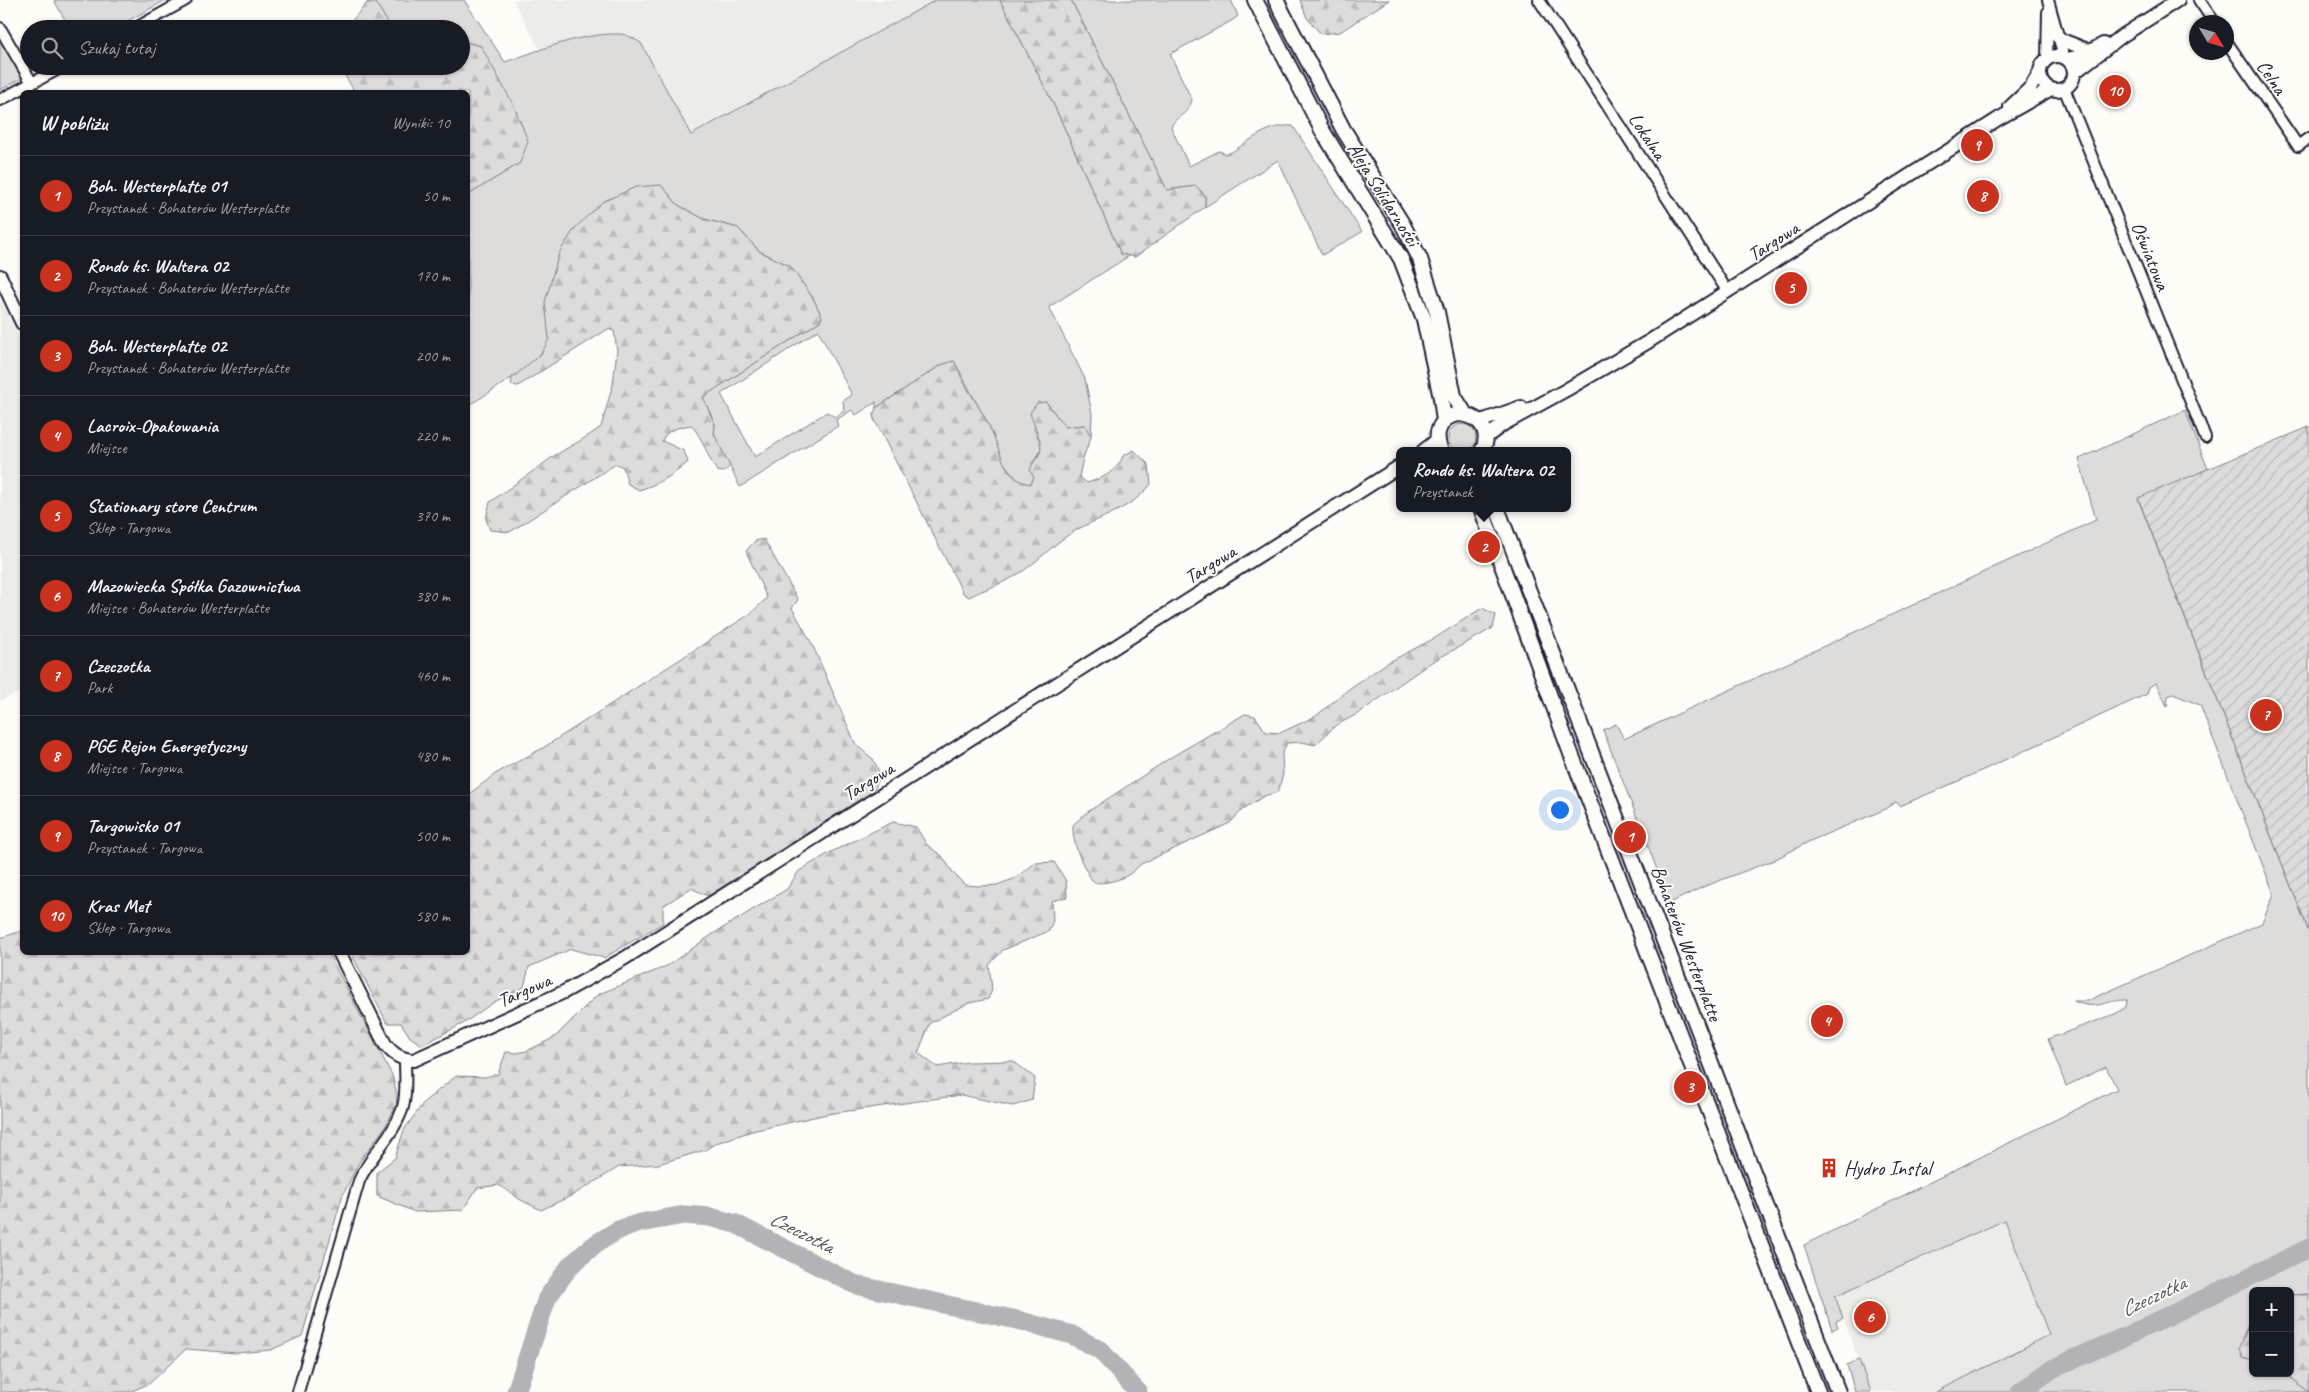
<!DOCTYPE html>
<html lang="pl">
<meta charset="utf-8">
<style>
:root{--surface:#171b24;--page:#20242c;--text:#f1f3f6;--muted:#9ea1a6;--line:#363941;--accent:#c8321e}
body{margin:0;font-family:Caveat,sans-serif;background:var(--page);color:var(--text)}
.controls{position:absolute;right:15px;bottom:15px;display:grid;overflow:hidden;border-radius:8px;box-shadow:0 1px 4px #0004}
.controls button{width:45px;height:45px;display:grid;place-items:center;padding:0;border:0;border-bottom:1px solid var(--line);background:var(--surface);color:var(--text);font:25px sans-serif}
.compass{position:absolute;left:2189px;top:15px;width:45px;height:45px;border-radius:50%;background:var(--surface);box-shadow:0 1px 4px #0004;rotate:128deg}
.you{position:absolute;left:1559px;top:809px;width:18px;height:18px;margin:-12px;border:4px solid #fff;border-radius:50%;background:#1a73e8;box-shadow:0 0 0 8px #1a73e833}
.badge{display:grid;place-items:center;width:32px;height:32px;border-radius:50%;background:var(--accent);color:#fff;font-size:16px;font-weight:700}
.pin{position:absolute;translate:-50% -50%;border:2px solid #fff;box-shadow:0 1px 5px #0006}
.popup{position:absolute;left:1396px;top:447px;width:175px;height:65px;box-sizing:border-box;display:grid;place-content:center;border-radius:8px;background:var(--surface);filter:drop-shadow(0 1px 4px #0005);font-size:16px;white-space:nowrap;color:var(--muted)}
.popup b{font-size:19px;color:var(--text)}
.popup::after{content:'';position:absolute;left:50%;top:100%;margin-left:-10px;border:10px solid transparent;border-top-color:var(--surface)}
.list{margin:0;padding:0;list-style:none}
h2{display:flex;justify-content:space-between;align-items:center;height:65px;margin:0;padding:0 20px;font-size:21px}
h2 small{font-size:16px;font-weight:400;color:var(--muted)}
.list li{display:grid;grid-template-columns:32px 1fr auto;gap:15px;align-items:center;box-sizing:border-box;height:80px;padding:0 20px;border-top:1px solid var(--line)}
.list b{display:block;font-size:19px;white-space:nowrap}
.list p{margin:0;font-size:16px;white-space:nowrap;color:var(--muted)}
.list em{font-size:16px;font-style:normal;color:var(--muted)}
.icon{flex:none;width:28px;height:28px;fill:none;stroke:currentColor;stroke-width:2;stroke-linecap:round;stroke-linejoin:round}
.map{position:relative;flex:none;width:2309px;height:1392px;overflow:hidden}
.search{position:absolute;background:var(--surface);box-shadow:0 1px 4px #0004;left:20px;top:20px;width:450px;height:55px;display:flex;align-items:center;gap:12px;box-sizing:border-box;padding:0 18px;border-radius:28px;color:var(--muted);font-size:19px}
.panel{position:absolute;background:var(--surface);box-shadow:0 1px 4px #0004;left:20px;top:90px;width:450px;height:865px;border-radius:8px}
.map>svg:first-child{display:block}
</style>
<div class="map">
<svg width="2309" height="1392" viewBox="0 0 2309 1392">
<defs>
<pattern id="forest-firs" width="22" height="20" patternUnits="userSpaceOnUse" patternTransform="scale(1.25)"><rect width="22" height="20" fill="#dddcdb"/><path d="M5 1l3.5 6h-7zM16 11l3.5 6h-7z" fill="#bdbcbd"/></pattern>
<pattern id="garden-furrows" width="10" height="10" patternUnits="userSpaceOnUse" patternTransform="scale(1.25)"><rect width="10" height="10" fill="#dddcdb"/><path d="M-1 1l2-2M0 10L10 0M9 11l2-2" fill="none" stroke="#bdbcbd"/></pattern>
</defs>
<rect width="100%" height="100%" fill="#fdfcf7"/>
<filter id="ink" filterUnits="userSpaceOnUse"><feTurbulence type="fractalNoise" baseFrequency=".02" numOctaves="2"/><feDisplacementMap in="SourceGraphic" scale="10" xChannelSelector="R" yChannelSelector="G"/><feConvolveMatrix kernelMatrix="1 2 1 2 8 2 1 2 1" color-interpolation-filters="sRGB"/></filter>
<g filter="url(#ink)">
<!-- built -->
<path fill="#ecece9" d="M513,0h423l-325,179z
M0,297l22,47v347l-22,10z
M2005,1220l44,115 -113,57h-65l-36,-96z"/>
<!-- grass -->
<path fill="#dddcdb" stroke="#807f8b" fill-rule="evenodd" d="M54,0h112l-53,29h-43z
M369,0h95l41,62c35,-12 76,-29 114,-28 8,0 15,5 22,9l50,92 245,-135h64l54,105 67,149 8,2 -80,51 36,72 7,35 -1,23 -6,-12 -20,2 -18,-24 -13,26c9,17 10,20 -2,34l2,14 -4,8 -11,-3 -16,-20 -13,-34 -36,-67 -13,4 -65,43v-6l-20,13 -4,-5 -16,10 2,6 -98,61 -26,-53 1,-10 -12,-27 117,-76 2,-4 -9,-19 -23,-32 -31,-15 -21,-23 -34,-9 -26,-14 -17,-20 -116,117c1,10 7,29 4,39 -9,23 -60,51 -81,65v-211l52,-32 -39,-117 -20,-5v-12h-59l-14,-6 -12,-20h-9zM818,330l34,65 -9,6 1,10 -9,6 -8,-5 -72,45 -34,-63z
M1071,0h160l7,16 -5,4 -63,34 22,46c-4,16 -17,16 -21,27l18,39 30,-15 7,3 6,-2c20,-13 37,-28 61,-26l69,106 -40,23 -44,-95 -73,47v-11l-9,-10 -29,4z
M0,36l24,41 -24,13z
M2185,410l23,59 -70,30 171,433v363h-19v-4h-37v22l-10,23v22l10,3v12h32l24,19h-373l113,-57 -44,-115 -170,76 8,22 -7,3 2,6 -6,3 -28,-85 313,-156 -11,-22 -40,19 -18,-47 67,-25 11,-7 1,-7c-21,-1 -30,12 -53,1h13l175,-78 12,-29 -74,-189 -27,-11 -5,2 -1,10 -11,-23 -7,4 -2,7 -177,82 -70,30 -4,-4 -10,7 -76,32 -36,19 -71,27 -33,16 -67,-173 13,-6 8,15 472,-219 -17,-61z
M1448 438a14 14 0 1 1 28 0a14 14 0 1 1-28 0Z
M1859,1360l12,32h-16l-8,-27z"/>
<!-- forest -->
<path fill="url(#forest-firs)" stroke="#807f8b" d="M1000,0h71l96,190 29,-4 9,10v11l-70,50 -14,-3 -67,-149z
M1300,0h89l-49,32 -19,2 -14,-16z
M367,3h9l12,20 14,6h-57z
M461,41l20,5 33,60 14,35 -8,22 -52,32v-103h-118l3,-2 -1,-3 -13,-21h122z
M661,185l17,20 26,14 34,9 21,23 31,15 23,32 9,19 -2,4 -117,76 12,28 -1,9 16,32 -6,6 -7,-1c-11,-16 -13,-32 -26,-46 -11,2 -25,4 -29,16l22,10 4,11c-15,14 -30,22 -49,28l-11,-6 -5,-17 -7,-3 -106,68 -20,-2 -4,-11 4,-17 64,-46 34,-20 13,-9 12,-43 4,-34 -3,-19 -6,-2 -90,57 -7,-1 1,-7 29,-24 8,-15 -4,-37 14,-49 16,-25 27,-26 34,-15z
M954,361l5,9 2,7c9,17 21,33 29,51 11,21 12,51 40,56l4,-6 -4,-8c2,-7 7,-11 10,-17 4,-9 -7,-29 -10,-40l7,-10 9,-1 19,25 20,-2 6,12 -8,21 -4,19 8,6c16,-5 30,-11 36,-27l11,-6 15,15 2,19c-17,23 -47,32 -71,44 -24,12 -42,35 -65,48 -15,9 -31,13 -46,21l-6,-4 -90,-176 3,-9 65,-43z
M764,539l34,61 -6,8 20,36 44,101 17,14 8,17 -8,15 -165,105 -17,-8 -28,18v17l-59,35 -33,-9 -42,18 -5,20 -30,15 -30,21 -42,22 -12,-8 -9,-14h-14l-36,-70 117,-1v-157l27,-21 48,-26 207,-134 17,-16 -21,-47 9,-10z
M1482,608l14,7 -3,13 -63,35 -71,50 -24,13 -20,19 -13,-3 -15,1 -5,10 1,21 -5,18 -14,4 -21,13 -13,14 -89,41c-13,14 -27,19 -47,19 -11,-16 -22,-38 -21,-58l13,-12 87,-57 72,-42 10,2 11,16 14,1 36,-17 34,-28 37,-25 48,-25z
M893,822l23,5 11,18 15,11 12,18 11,11 15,1 17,-1 19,-7 19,-15 19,-1 12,19 1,16 -15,4 1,19 -4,11 -46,19 -14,15 3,25 -4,9 -19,4 -39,20 -12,30 19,14 31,-5 45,-1 22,17 -3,22 -19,6 -52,-11 -134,19 -75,17 -36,12 -11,7 -47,14 -39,3 -46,28 -32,15 -20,-10 -22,-15 -22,3 -14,22 -48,2 -38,-16v-24l18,-14 9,-28 20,-28 32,-26 29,1 13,-3 8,-22 11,1 10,-2 28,-14 42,-42 70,-29 46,-32 74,-45 12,-18 32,-19z
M22,931v21l306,1 64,122 5,19 -1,12 -11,21 -27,37 -16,33 -40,139 -31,14 -35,3 -50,-4 -36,34 -20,9h-130v-454z
M2309,1294v98l-24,-19h5v-78z
M2253,1313v48l-10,-3 -3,-10z"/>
<!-- garden -->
<path fill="url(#garden-furrows)" stroke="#807f8b" d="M2309,427v505l-171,-434z"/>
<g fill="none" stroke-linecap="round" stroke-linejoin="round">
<!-- river -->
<path stroke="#b2b2b7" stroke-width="19" d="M516,1392l31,-94 23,-32 24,-21 24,-15 22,-7 44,-8 26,2 26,7 120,61 161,35 55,15 28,15 38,42
M2020,1392l32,-23 87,-39 170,-82"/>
<defs>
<path id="minor" d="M1539,0l189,292
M2048,0l16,57
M2199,0l15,22
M0,28l32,55
M134,29l52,-29
M2226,41l72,105 11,-8
M2047,59l1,-47
M2064,88l141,349
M0,100l64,-34
M298,1392l61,-211c11,-26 36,-47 44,-74 4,-15 2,-32 2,-47"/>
<path id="tertiary" d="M2057,36l5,4 28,11
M2040 73a17 17 0 1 1 34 0a17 17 0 1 1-34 0Z
M2067,59l11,-2 25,-13
M2074,73l48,-37 56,-36
M2010,107l21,-20 9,-15
M0,276l22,47
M1478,421l9,-2 34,-12
M1485,438l19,-14 62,-34 82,-48 350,-223 53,-30
M1423,451l14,-11
M339,952l46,92c8,10 16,16 29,16l150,-68 61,-34 775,-492"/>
<path id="secondary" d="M1255,0l67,130 79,129 23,60 17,79 3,23
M1276,0l67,129 60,96 17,34 17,53 17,84 11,18
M1441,451c-3,-6 -4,-13 -3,-19 9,-34 62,-14 44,19
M1481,508l89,243 248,641
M1497,508l341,884"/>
</defs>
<!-- minor casing -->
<use href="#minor" stroke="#22223b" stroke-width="14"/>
<!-- tertiary casing -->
<use href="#tertiary" stroke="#22223b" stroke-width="16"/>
<!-- secondary casing -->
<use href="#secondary" stroke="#22223b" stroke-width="18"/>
<!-- minor -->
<use href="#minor" stroke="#fdfcf7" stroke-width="10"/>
<!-- tertiary -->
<use href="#tertiary" stroke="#fdfcf7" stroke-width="12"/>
<!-- secondary -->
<use href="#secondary" stroke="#fdfcf7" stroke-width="14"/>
</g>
</g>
<!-- icons -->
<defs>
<symbol id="building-bare" viewBox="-9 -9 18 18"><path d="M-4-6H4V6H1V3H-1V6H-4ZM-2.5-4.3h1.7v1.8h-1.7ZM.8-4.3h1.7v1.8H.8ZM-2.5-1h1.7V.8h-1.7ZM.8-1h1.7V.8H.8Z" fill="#c8321e" stroke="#fdfcf7" stroke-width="2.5" paint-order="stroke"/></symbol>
</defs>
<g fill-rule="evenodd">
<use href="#building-bare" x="1815" y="1154" width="28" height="28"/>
</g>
<g text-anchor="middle" stroke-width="4" stroke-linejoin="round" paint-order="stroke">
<!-- street labels -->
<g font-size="20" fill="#22223b" stroke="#fdfcf7">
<text transform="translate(2272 77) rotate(56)" y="7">Celna</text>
<text transform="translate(1648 136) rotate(57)" y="7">Lokalna</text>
<text transform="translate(1384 194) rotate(58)" y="7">Aleja Solidarności</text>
<text transform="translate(1773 241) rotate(-33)" y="7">Targowa</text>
<text transform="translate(2151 256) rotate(68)" y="7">Oświatowa</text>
<text transform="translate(1210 564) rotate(-32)" y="7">Targowa</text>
<text transform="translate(868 781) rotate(-32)" y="7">Targowa</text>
<text transform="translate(1687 943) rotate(69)" y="7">Bohaterów Westerplatte</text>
<text transform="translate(524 990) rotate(-24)" y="7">Targowa</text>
</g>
<!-- poi labels -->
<g font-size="20" fill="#22223b" stroke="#fdfcf7" text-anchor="start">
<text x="1844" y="1175">Hydro Instal</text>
</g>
<!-- water labels -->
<g font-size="21" font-style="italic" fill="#545466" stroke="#fdfcf7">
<text transform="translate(802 1232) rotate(27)" y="7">Czeczotka</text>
<text transform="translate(2153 1296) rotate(-25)" y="7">Czeczotka</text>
</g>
</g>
</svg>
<div class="controls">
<button>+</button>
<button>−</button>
</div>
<svg class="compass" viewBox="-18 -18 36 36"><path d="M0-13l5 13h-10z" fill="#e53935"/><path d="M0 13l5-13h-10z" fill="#9ea1a6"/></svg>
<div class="you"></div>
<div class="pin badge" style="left:1630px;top:837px">1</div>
<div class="pin badge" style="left:1484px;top:547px">2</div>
<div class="popup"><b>Rondo ks. Waltera 02</b>Przystanek</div>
<div class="pin badge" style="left:1690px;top:1087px">3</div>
<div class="pin badge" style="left:1827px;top:1021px">4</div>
<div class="pin badge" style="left:1791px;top:288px">5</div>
<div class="pin badge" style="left:1870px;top:1317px">6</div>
<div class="pin badge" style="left:2266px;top:715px">7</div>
<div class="pin badge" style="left:1983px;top:196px">8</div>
<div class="pin badge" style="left:1977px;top:145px">9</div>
<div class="pin badge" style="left:2115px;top:91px">10</div>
<div class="search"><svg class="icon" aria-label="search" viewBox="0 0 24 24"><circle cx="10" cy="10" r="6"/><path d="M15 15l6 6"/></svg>Szukaj tutaj</div>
<section class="panel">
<h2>W pobliżu<small>Wyniki: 10</small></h2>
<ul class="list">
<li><span class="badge">1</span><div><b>Boh. Westerplatte 01</b><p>Przystanek · Bohaterów Westerplatte</p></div><em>50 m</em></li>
<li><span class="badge">2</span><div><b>Rondo ks. Waltera 02</b><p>Przystanek · Bohaterów Westerplatte</p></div><em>170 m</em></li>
<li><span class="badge">3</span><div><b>Boh. Westerplatte 02</b><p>Przystanek · Bohaterów Westerplatte</p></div><em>200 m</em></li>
<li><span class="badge">4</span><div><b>Lacroix-Opakowania</b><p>Miejsce</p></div><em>220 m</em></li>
<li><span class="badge">5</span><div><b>Stationary store Centrum</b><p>Sklep · Targowa</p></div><em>370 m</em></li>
<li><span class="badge">6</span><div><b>Mazowiecka Spółka Gazownictwa</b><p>Miejsce · Bohaterów Westerplatte</p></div><em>380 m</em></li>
<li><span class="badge">7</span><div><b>Czeczotka</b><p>Park</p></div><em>460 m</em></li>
<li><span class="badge">8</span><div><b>PGE Rejon Energetyczny</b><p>Miejsce · Targowa</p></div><em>480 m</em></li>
<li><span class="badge">9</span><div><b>Targowisko 01</b><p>Przystanek · Targowa</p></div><em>500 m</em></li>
<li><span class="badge">10</span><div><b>Kras Met</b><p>Sklep · Targowa</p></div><em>580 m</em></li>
</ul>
</section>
</div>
